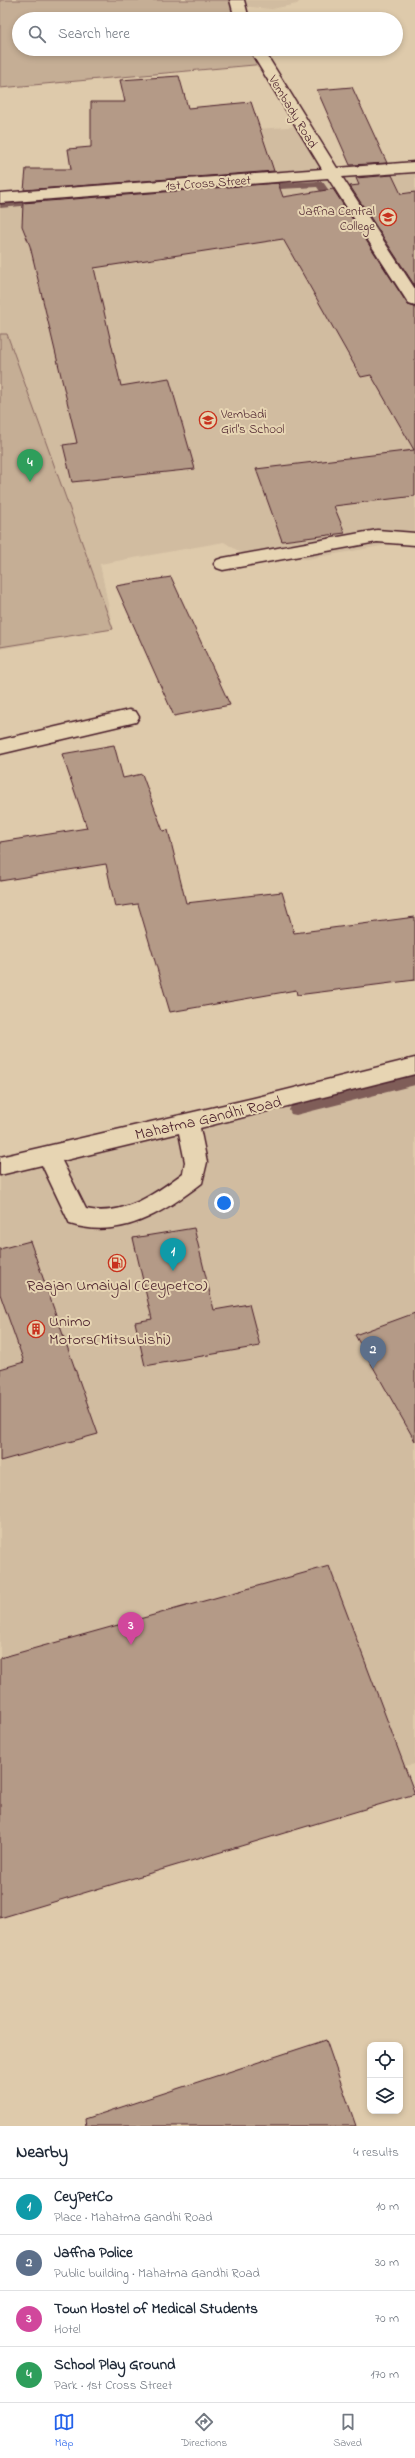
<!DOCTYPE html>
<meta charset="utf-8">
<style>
:root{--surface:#fff;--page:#f6f6f7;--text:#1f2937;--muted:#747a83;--line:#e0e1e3;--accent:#2563eb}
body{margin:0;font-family:"Indie Flower",sans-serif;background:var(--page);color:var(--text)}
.controls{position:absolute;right:12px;bottom:12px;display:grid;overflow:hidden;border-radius:8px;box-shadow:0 2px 6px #0003}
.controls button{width:36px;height:36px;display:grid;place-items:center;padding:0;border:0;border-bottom:1px solid var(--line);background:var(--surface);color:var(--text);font:20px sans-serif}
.you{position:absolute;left:224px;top:1203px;width:14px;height:14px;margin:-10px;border:3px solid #fff;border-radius:50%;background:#1a73e8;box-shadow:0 0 0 6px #1a73e833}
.badge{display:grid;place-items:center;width:26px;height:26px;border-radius:50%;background:var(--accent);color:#fff;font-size:13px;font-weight:700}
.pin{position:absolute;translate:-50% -33px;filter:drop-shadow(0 1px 2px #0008)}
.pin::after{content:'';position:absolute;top:21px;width:14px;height:12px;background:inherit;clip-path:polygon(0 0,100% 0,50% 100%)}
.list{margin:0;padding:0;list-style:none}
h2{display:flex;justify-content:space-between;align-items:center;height:52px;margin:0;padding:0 16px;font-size:17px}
h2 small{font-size:13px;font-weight:400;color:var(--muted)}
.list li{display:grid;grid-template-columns:26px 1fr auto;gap:12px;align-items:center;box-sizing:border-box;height:56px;padding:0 16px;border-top:1px solid var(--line)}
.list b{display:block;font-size:15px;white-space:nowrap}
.list p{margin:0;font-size:13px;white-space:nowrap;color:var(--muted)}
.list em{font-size:13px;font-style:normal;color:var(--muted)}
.icon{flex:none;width:22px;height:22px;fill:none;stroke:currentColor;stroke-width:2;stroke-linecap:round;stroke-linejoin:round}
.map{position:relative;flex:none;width:415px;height:2126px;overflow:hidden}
.search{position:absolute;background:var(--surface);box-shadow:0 2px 6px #0003;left:12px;right:12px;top:12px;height:44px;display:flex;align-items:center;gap:10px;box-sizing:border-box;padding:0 14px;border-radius:22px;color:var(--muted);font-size:15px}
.sheet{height:276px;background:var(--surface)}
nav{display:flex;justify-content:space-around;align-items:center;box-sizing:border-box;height:56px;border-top:1px solid var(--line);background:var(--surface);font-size:11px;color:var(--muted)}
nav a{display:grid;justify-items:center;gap:2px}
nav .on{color:var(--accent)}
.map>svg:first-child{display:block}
</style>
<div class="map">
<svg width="415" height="2126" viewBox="0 0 415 2126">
<rect width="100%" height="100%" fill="#decaab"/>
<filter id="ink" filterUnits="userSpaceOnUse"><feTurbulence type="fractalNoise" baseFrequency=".025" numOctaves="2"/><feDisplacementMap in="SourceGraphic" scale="8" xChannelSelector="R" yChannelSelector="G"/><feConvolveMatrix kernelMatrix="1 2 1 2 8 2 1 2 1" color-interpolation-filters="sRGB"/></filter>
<g filter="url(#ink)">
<!-- built -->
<path fill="#d1bca0" d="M237,0h64l-4,4 -25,5 -33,-3z
M303,126l29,47 83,-6v373l-108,19 -64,-5 -19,-12 -124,22 13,65 -113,20v-451l156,-12 -10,-24 33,-28z
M415,1066v698l-360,71 -55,4v-673z"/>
<!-- green -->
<path fill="#c5ae95" stroke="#886660" d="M0,0h237l5,19h-223v30h237l9,15 -265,24z
M0,334h7l106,295 -113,18z"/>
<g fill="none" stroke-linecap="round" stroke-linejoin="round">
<!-- stream -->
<path fill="#7f5d59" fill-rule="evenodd" d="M320,181l3,1 16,23 -2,2h-6l-14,-20 -55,3 -5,-3 5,-3z
M40,199l5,3 -2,2 -43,4v-6z
M415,1075v10l-119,30 -5,-1 -2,-4 2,-4 5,-1z"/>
</g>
<!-- building -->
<path fill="#b49a87" stroke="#4a1f2b" d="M179,76l9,32 63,-6 23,69 -250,19 2,-21h45l-3,-20 23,-2v-45h34l-5,-22z
M352,87l35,76 -37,2 -33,-75z
M392,175l9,19 14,-2v94l-65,-100 9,-1 -3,-7z
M278,183l5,14 50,-8 75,116 7,2v189l-81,10 11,27 -63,8 -26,-72 158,-19 -43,-75 -10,2 -78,-138 -189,29 27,118 48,-8 26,91 -123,13 -9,-37 14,-2 -47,-197 -8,-20 1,-23z
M171,577l59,128 -56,11 -58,-130z
M114,745l9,33 19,-4 21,57 5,-1 18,73 96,-11 12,41 121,-16v63l-118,15 -1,-5 -126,22 -32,-108 -23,3 -9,-43 -106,17v-39l87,-14 -25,-74z
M194,1228l20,82 35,-6 11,42 -115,20 -10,-44 17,-3 -19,-81z
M30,1241l68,193 -98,27v-92l24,-7 -24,-68v-45z
M415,1313v128l-60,-106z
M329,1566l86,228 -415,124v-260z
M326,2040l30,86h-270l-1,-7z"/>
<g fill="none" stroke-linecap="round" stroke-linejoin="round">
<defs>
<path id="minor" d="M230,0h14l5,19h-14z
M249,49h14l74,119 78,-6v10l-73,5 73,112v17l-6,-2 -2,-3 -79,-123 -328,25v-10l322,-24z
M377,530l38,3v12l-38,-3 -154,28 -6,-2 -3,-4 3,-4 6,-2z
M129,710l7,2 3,5 -3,5 -136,32v-14z
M415,1058v16l-215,54 7,34 -5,21c-39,30 -82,57 -132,41l-28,-59 -42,10v-18l254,-59zM179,1133l6,29 -2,11c-28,21 -60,44 -97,36l-24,-48z"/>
</defs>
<!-- minor casing -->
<use href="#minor" stroke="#4a1f2b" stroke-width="3"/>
<!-- minor -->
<use href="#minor" fill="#e7d5b3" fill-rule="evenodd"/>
</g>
</g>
<!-- icons -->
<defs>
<symbol id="school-ring" viewBox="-11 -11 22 22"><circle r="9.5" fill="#e7d5b3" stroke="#c8321e" stroke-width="1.5"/><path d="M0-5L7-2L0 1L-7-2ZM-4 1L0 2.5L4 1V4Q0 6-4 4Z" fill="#c8321e"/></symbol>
<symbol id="fuel-ring" viewBox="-11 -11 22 22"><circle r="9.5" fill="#e7d5b3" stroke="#c8321e" stroke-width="1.5"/><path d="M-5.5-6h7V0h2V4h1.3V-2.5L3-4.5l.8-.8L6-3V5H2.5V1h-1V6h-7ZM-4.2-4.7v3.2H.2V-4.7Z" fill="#c8321e"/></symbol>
<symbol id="building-ring" viewBox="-11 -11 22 22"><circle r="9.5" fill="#e7d5b3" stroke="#c8321e" stroke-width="1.5"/><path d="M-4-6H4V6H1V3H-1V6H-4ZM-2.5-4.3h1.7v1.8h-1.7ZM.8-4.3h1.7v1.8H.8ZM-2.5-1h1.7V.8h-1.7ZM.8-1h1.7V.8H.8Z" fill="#c8321e"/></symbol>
</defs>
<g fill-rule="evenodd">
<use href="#school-ring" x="378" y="207" width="20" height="20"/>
<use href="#school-ring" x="198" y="410" width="20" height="20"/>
<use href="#fuel-ring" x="107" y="1253" width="20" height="20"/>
<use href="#building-ring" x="26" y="1319" width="20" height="20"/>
</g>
<g text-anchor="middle" stroke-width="4" stroke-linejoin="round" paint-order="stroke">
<!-- far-street labels -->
<g font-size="13" fill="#4a1f2b" stroke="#e7d5b3">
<text transform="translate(294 111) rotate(59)" y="5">Vembady Road</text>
<text transform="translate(208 182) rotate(-4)" y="5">1st Cross Street</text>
</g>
<!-- far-poi labels -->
<g font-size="13" fill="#4a1f2b" stroke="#e7d5b3" text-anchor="end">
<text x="375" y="215">Jaffna Central<tspan x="375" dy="15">College</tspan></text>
<text x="221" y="418" text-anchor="start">Vembadi<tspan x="221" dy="15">Girl's School</tspan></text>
</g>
<!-- street labels -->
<g font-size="16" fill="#4a1f2b" stroke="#e7d5b3">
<text transform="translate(208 1117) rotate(-13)" y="6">Mahatma Gandhi Road</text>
</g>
<!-- poi labels -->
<g font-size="16" fill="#4a1f2b" stroke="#e7d5b3">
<text x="117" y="1290">Raajan Umaiyal (Ceypetco)</text>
<text x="49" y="1326" text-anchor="start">Unimo<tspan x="49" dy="18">Motors(Mitsubishi)</tspan></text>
</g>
</g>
</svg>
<div class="controls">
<button><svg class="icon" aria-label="locate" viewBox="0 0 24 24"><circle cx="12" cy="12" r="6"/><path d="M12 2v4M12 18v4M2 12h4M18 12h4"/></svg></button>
<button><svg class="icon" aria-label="layers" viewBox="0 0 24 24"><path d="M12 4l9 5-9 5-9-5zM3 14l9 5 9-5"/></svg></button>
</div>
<div class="you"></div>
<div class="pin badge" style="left:173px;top:1271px;background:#0f9aa8">1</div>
<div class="pin badge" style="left:373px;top:1369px;background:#5c6f8a">2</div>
<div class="pin badge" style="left:131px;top:1645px;background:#d1479c">3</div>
<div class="pin badge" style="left:30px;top:482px;background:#2e9e5b">4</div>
<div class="search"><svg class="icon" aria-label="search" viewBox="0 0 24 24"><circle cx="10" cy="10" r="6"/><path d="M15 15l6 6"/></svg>Search here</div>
</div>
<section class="sheet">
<h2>Nearby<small>4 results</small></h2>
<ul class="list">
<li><span class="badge" style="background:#0f9aa8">1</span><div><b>CeyPetCo</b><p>Place · Mahatma Gandhi Road</p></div><em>10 m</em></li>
<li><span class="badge" style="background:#5c6f8a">2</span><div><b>Jaffna Police</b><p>Public building · Mahatma Gandhi Road</p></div><em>30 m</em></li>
<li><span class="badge" style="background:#d1479c">3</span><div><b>Town Hostel of Medical Students</b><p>Hotel</p></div><em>70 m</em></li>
<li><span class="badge" style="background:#2e9e5b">4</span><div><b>School Play Ground</b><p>Park · 1st Cross Street</p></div><em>170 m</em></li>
</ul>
</section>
<nav>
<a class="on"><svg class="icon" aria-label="map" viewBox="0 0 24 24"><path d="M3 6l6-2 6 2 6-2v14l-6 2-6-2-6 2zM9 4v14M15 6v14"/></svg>Map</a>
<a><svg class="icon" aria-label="directions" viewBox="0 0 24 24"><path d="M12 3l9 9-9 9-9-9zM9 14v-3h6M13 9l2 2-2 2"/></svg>Directions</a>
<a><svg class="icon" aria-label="saved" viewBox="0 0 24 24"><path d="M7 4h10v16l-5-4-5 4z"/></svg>Saved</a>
</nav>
